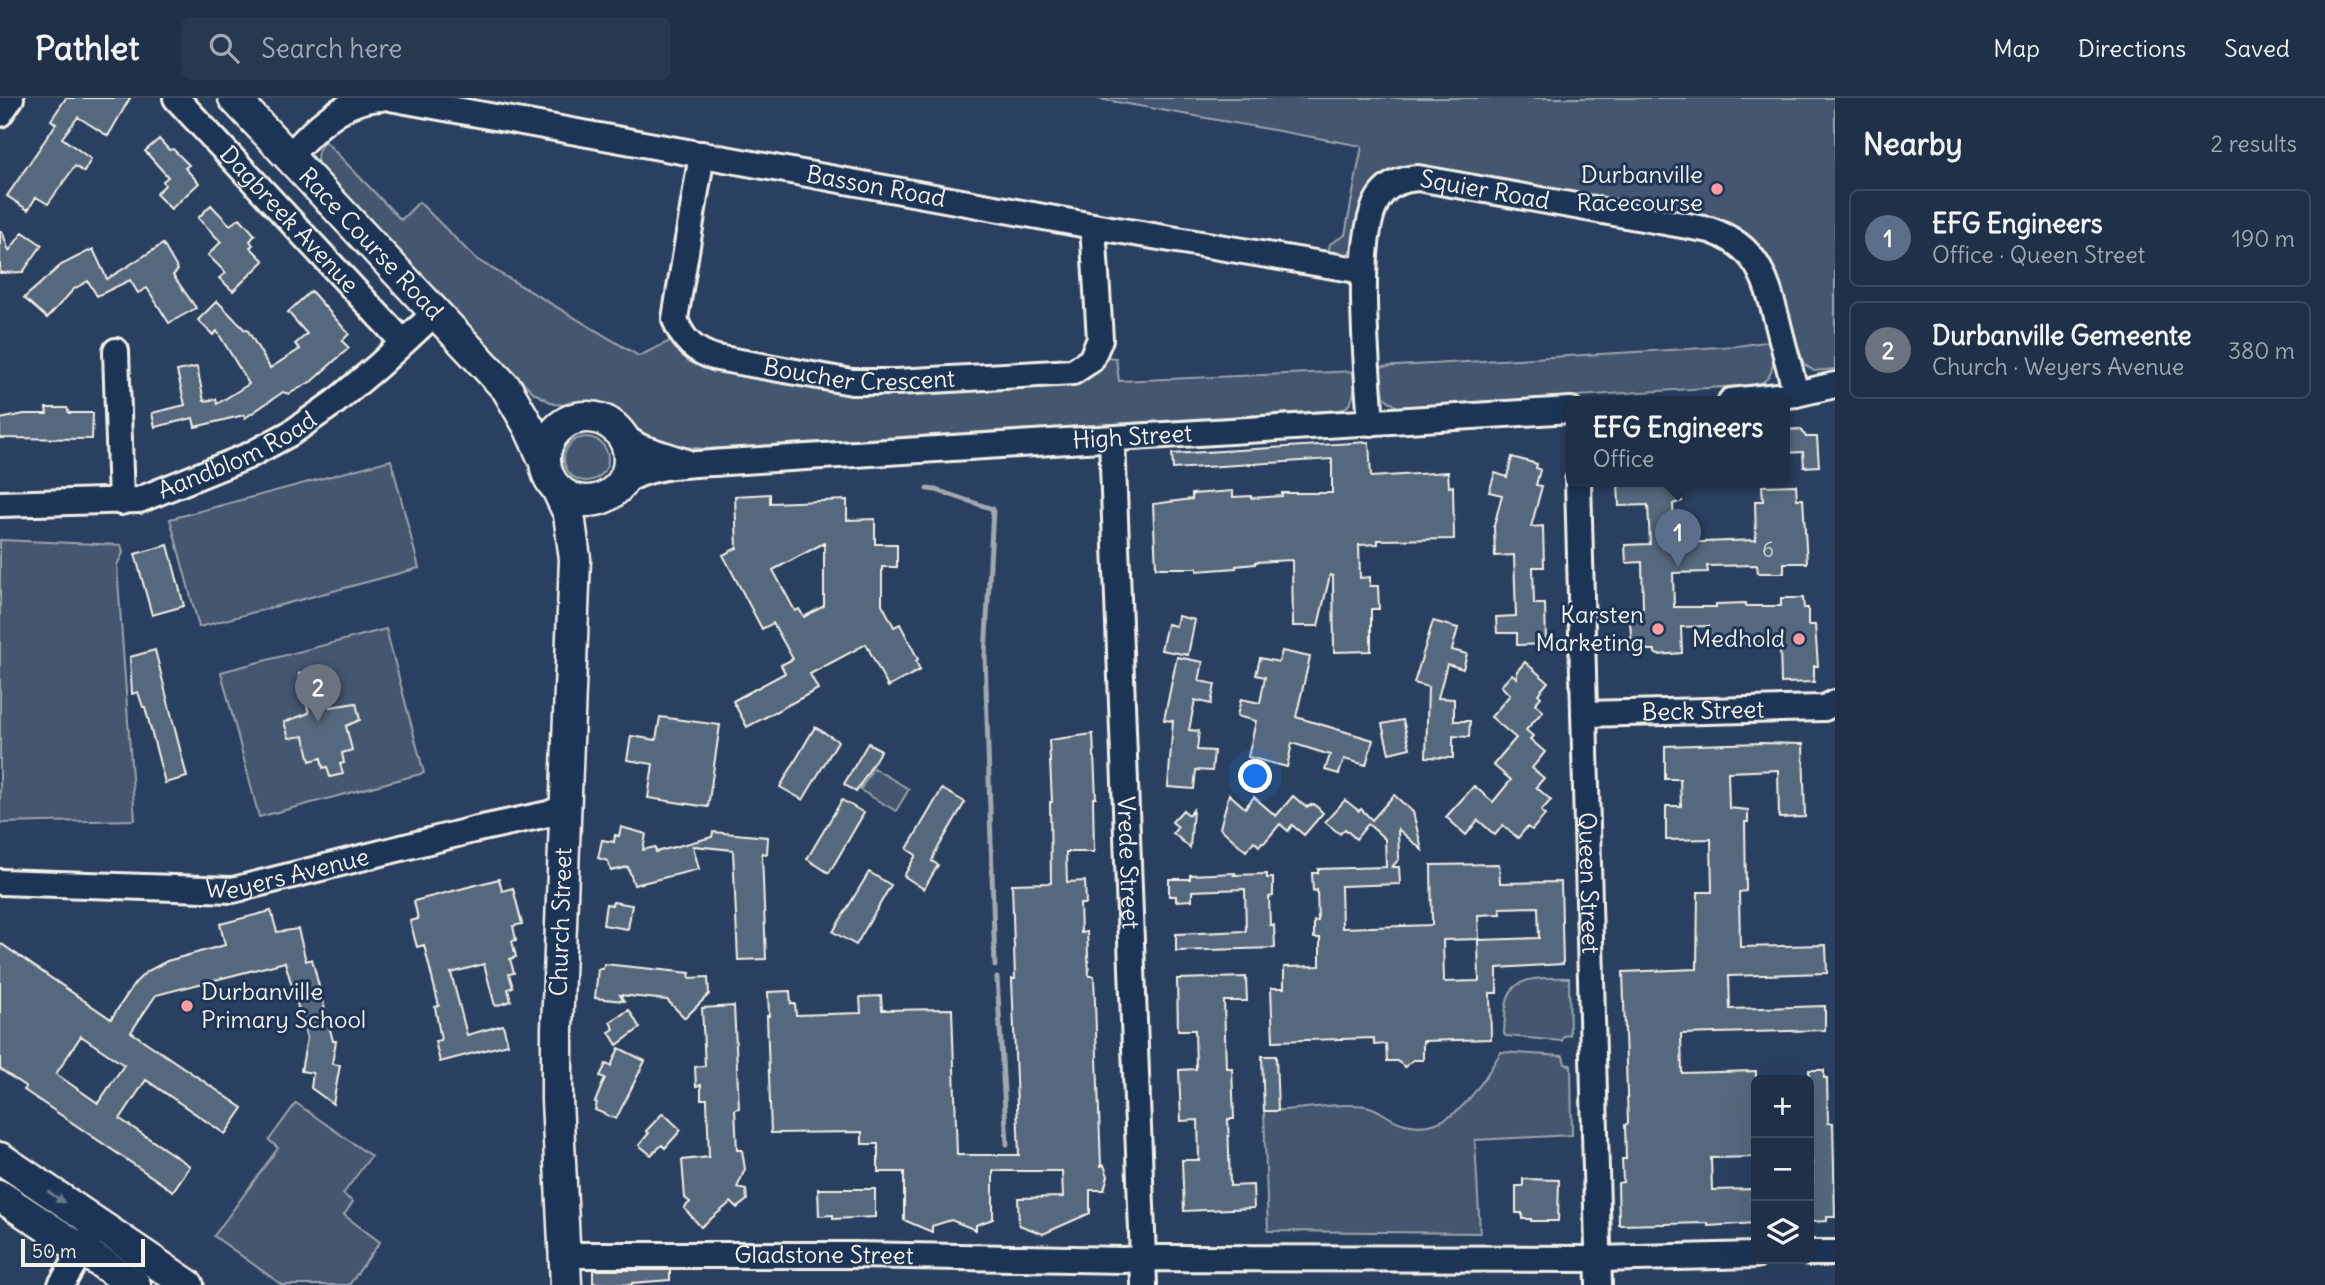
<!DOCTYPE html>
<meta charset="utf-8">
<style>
:root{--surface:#203048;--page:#28384f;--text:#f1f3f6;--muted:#a2a9b4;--line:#3d4b60;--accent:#ff9aa2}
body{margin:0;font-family:Delius,sans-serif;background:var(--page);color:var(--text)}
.controls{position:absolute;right:21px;bottom:21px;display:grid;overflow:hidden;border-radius:10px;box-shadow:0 7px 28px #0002}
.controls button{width:63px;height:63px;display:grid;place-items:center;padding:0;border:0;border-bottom:2px solid var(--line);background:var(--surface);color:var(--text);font:35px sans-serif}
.scale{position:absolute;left:21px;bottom:18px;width:124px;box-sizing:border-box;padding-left:7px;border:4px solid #f4f1e8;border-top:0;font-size:19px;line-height:24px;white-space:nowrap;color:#f4f1e8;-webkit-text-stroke:5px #1d3557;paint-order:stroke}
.you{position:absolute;left:1256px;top:679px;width:24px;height:24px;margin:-18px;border:5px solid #fff;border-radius:50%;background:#1a73e8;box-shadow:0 0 0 10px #1a73e833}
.badge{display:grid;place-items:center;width:46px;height:46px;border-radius:50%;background:var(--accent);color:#fff;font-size:23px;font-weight:700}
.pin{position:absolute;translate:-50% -58px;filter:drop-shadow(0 2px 4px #0008)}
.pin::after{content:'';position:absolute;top:37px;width:24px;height:21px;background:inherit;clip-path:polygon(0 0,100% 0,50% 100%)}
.popup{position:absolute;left:1566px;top:298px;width:224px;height:91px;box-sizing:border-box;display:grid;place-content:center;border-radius:10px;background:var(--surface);filter:drop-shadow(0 2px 5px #0005);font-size:23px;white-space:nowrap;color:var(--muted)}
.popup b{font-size:26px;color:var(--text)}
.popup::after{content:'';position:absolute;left:50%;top:100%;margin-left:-14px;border:14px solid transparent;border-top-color:var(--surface)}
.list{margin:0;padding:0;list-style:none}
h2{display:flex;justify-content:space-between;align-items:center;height:91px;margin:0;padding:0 28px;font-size:30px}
h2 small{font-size:23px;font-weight:400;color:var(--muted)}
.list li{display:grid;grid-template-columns:46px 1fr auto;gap:21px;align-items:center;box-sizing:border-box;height:98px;margin:0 14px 14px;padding:0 14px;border:2px solid var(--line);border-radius:10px}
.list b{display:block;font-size:26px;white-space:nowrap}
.list p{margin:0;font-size:23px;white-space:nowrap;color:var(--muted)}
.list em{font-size:23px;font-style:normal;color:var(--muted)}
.icon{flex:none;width:38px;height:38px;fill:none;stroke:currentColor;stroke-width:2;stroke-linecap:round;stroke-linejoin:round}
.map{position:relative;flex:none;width:1835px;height:1187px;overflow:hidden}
header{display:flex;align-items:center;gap:42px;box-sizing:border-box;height:98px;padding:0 35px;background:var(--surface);border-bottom:2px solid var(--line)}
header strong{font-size:33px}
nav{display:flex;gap:38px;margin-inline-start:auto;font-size:24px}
.search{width:490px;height:63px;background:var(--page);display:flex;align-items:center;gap:18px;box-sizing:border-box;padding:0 24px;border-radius:10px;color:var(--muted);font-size:26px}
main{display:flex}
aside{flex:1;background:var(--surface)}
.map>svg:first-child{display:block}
</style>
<header>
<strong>Pathlet</strong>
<div class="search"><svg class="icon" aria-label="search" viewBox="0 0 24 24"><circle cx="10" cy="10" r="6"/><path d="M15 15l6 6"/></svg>Search here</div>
<nav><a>Map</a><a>Directions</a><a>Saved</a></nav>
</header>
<main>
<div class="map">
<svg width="1835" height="1187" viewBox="0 0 1835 1187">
<rect width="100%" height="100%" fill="#2a4060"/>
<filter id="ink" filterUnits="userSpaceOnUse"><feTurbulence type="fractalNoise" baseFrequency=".0143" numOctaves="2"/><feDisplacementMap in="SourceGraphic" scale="14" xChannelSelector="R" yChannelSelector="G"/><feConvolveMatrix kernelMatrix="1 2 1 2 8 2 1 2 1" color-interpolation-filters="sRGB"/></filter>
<g filter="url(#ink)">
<!-- green -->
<path fill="#445771" stroke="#9ca4ac" stroke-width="2" d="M1094,0h741v271l-21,2 -10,-7 -4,-11 -4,1 -35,-100 -345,-86 -59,71 -8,14 -8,5 -14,-1 3,-13 15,-9 17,-89z
M325,43l76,79 18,-18 57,57 163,97 35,-17 162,48 267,-30 13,1 3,23 239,-10 1,18 -5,1c-1,10 -4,17 -14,20l-634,39 -35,-3 -25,-9 -40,-25 -20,-5 -32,-3 -20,-11 -70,-70 -145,-155c-4,-11 -2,-19 6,-27z
M1772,243l6,20 -5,1c-1,12 -5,19 -17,23l-359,22 -13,-10 -4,-30 357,-21z
M564 361a22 22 0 1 1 44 0a22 22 0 1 1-44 0Z
M391,362l28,108 -220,59 -29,-108z
M0,442l121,5 2,8 -6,12 18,255 -135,3z
M386,531l38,144 -165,44 -38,-145z
M873,670l36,21 -13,22 -36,-21z
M1569,880l1,57 -6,1 -2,5 -56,-5 -2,-2c1,-12 0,-28 5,-39 9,-21 42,-17 60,-17z
M1501,954l62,4 2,8 6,1 1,70 -97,5 5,93 -212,-2 -4,-120c31,0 73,-9 102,-5 15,3 24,15 39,18 48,12 75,-38 96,-72z
M296,1005l75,53 -28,38 10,8 -9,13 36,27 -31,43h-67l-68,-49 64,-88 -9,-8z"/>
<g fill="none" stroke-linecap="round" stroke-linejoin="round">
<!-- stream -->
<path stroke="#a1a8b0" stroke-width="5" d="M927,391l9,1 57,19 -8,146 10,311
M997,880l10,166"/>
</g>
<!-- building -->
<path fill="#56677d" stroke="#f4f1e8" stroke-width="2" fill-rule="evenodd" d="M66,0h64l-22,38 -30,-19 -16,21 29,21 -7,13 -9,-6 -27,38 -12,-7 -8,13 -21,-14 49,-72 -5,-4z
M159,41l10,11 4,-1 16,16 -4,3 14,15 -28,26 -15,-15 9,-9 -2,-4 5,-4 -23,-26z
M211,107l19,20 10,-7 15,17 -5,6 3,4 -3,2 14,14 -31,30 -14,-13 7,-5 -18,-18 13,-13 -23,-24z
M0,133h2l7,20 14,-19 19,13 -19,27 -23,1z
M163,146l15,26 -5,5 23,33 -27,15 -22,-35 -9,5 -8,-13 -33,16 -9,-15 -14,8 -27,29 -23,-20 37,-33 32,-16 14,30z
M311,193l38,43 -7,7 7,7 -37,33 -23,13 -6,-2 -38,26 -1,-3 -49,12 -2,-9 -38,9 -3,-14 33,-8 -8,-34 20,-4 7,34 12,-2 1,5 32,-20 -32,-53 -4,4 -15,-15 19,-19 28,29 2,-1 23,39 30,-19 -5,-5 12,-10 -19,-22z
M46,310h21l2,5h24l-1,26 -92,-1v-19l24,-5h23z
M1801,331l5,8h11l2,29 -15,1 -1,-15 -18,1v-23z
M1369,344l2,35 77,-5 1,15 4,-1 1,53 -76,1v4l-19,1 1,33 10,-1v9h8l1,23h-8v42l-37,1 -1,-76 -3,-1 -12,51h-25l-1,-66 -37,2v2l-19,2v2l-39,3v-3h-41l-3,-64 39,-5v-5l41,-3v6l18,-1v2l31,-2v-3h50v-34l-159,10 -1,-15z
M1512,359l25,7 -1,4 4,2 -4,15 6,1 -11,41 12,-1 1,41h-11l1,37h11l1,40 -29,1v-12h-20l-1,-16 20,-1 -2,-61 -19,1 -1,-30 8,-31 -13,-3 6,-19 12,4z
M1618,383h61l3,20 -9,3 2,39 81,-3 -1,-39h8l-1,-15 34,-1 1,14h6l4,64h-23v10h-26l-1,-8 -50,1 1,6 -35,1 1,34h42v-3l30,-1v3h35v-8h22l1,10h4v17h7l3,41h-4v16l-33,1 -1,-39 -70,-1 -1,-17 -28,1 1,26 -24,2 -3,-2v-3h-8l-4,-4h-11l-3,-37 14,-1 -1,-46 -16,1 -1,-18 25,-1 -2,-39 -29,1z
M770,396v9l77,-3v20l28,-1v25h22v23h-15v37l12,23 6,-3 18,35 -2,2 4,9 -32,17 -22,-43 -56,30 8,15 -71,38 -14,-26 52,-28 -4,-8 12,-6 -20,-36 -11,6 -39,-74 14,-7 -2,-52zM824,445v63l-20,11 -5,-8 -4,2 -22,-41z
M168,447l16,61 -32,9 -17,-61z
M1178,518l17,4 -7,35 -27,-5 6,-26 9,2z
M1433,523l25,7 -6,22 15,4 -4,15 -16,-5 -9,34 16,1v22h16l-1,16 -16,-1v22l-27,-1 2,-70 -14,-4z
M155,552l32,127 -22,6 -20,-76h-2l-5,-15 -6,2 -2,-37z
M1282,553l28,6 -14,60 77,23 -7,25 -22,-6 -5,15 -14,-4 5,-15 -38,-12 -5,24 -39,-10 8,-36 -19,-5 4,-17 19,4 5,-26 -9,-2 4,-17 19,4z
M1177,559l26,5 -4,19 16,3 -4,20 -16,-4 -6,30 10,1 -2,19 17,1 -2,20 -16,-1 -2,19 -26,-2 5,-66 -9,-1z
M1525,564l23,20 -10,12 3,3 -6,7 8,7 -17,19 7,6 -3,3 15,13 -13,16 12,10 -8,9 15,13 -10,11 4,4 -13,15 -5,-3 -9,11 -15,-13 -8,10 -17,-15 -12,15 -20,-18 28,-31 19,16 18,-22 -18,-15 23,-27 -25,-21 19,-22 -9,-9 11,-12 5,4v-7z
M320,570l10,39 26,-4 4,17 -14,6 6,24 -10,3 2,10 -4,1 3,10 -13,3 -3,-10 -4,1 -2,-10 -11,3 -6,-25 -15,2 -5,-16 25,-9 -10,-39z
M660,619l60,8 -12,82 -60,-9 5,-34 -26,-4 4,-24 25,4z
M1403,622l7,28 -21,5 -7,-29z
M815,629l23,14 -35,59 -23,-13z
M1093,636l3,64h-3l1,54h-28l1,30 18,-1 1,23h-6l1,29 6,-1 2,44h5l7,190 3,-1 4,11 -4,14h-14v23l-47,21 -24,-9 -1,-27 45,-1 -1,-26h-69v48l-17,6v5l-25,-10 -19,6v6l-28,-12v-48h-26v-28h-16v-12l-91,1 -4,-117h2l-1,-24 22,-1 1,13h4l1,11 65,-2 -1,-16 21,-1 1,14 70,-1 5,146h62l-7,-176h3l-3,-95 39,-1 -1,-81h2l-3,-62z
M868,645l13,7 -25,42 -12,-8z
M1762,645l41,1 2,73 -26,1 -1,-48 -50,2 1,36 19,2v12h-3l1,69 -7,1 1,55 86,-2 1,28 -98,3 1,33 95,-3v24l-144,4 1,39 74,-2v86l-45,1 1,32 44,-1v34l-48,3v-3l-89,2 -1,-42 5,-1 -1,-23h4l-1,-34 3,-2 -5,-151 74,-3 1,-77h14l-1,-53 -45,1v-34h15l-1,-27h-15v-33z
M942,691l23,13 -30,51 -3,8 6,4 -14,24 -20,-13 12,-21 -9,-6z
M1229,696l16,14 9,-11 22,19 17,-20 13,11 8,-3 9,9 -19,22 -12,-10 -4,6 -8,-7 -16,19 -2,-1 -3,4 -5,-5 -8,10 -26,-23z
M1394,697l19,17 9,38 -24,-21 1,30 -7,8h7l1,17 -59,2 1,42 90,-3 -1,-60 68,-1 1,19 61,-1 2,82 -66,4v25h-7l1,46 -68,2v19h-10l-8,7 -8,-6h-10l-1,-17 -12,1v-7l-101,3 -2,-53h13v-21l36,-1v-28h-6v-17h4l-1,-31 -4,1 -1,-18h6v-4l68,-2 -1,-28 -17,-15 -12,15 -11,-10 -5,5 -15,-12 20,-22 14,11 2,-2 11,11zM1538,809l1,31 -61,2 1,41 -35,1 -1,-42 36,-1 -1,-24 23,-1 -1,-6z
M842,702l22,13 -35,60 -22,-14z
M1183,712l6,5 4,-5 -3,38 -17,-15 5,-6 -6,-5z
M621,729l25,7 -3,16 12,-3 1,5 56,-15 1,-5 55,5 -1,17 -5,-1 4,106 -28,1 -5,-110 -40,-4 6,23 -65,16 -6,-18 -17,4 -3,-10 -10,-3 4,-18 12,2 1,-7 4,1z
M869,774l22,13 -35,60 -23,-13z
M1235,775l-1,2 33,-1v4h6v18l-4,1 1,28h4l1,23 -99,3v-17l70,-3 -1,-42 -53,2v9l-16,1v-5h-7v-17h21v-4z
M499,781l3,12 11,-3 9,36 -9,2 3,14 -4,1 4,16 -6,2 4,14 -5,1 4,13 -5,2 3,12 -16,5 -11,-42 -33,9 16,62 36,-10 5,19 -68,18 -5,-21 6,-1 -6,-33 4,-1 -15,-61 -7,2 -7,-26 8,-2 -4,-18z
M613,804l19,3 -4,24 -25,-4 3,-21 6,1z
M271,813l6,21 21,-3 8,32 6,-2 21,82h3l-4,23 8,1 -7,39 -22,-16 2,-15 -12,-2 6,-33 -22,-76 -129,33 -25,37 112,76 -18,26 -79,-54 -26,39 70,47 -17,25 -149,-101 2,-3 -26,-18v-126l111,76 24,-36 11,-11 21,-11 58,-16 -5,-21zM81,938l43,29 -26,38 -42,-29z
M604,866l86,9 -1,5 19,-1 1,17 -24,24 -18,-18 -47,-5 4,6 -29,-3 3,-29h5z
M1246,879l1,24h-23l2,67h6l2,51h-6l2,67 23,-1 1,23 -70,3 -2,-51h17l-1,-40 -17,1 -2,-51 17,-1 -1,-39h-17l-1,-51z
M734,908l5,102 -4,1 2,41h5l3,19 -8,19 9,2 1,10 -10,8 -6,-6 -30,25 -17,-19 6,-6 -5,-4 -3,-38 27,-3 -2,-58h-6v-14l-5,1 -1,-19 10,-1 -3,-58z
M629,912l11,18 -23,17 -8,-13 5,-3 -4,-7z
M619,950l26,13 -29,58 -21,-9 2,-7 -2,-1 10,-24 -5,-2 6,-12 5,2z
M1262,958h14l2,55h-14z
M1809,972h15v8h3l1,45h5l2,94h-8v4l-18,1v-34h3l1,-10 -2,-26h-2z
M663,1015l18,17 -16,18 -3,-3 -11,10 -12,-10 10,-12 -3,-2z
M1523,1081l36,1 -1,41h-27v-2h-9v-6h-6v-27h7z
M818,1091h57v28l-42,2v-4l-14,1z
M593,1172h77v10l-38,3v2l-39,-2z"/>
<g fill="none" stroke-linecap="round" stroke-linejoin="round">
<defs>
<g id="minor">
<path id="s1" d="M176,0l227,244"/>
<path id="s2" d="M390,0l703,128 270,45"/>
<path d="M0,16l11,-16"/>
<path id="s3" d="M702,56l-27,165c7,21 20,33 42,39l135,24h44l177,-10 18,-12 9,-21 -7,-113"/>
<path d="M289,59c23,-27 54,-58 92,-59"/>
<path d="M116,253l5,151"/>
<path d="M1731,303l65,-7 39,-9"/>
<path id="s4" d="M1371,325c-3,-48 -19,-193 10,-228 9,-12 23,-16 37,-17l292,52c47,16 55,46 67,90 6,25 13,49 19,74"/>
<path d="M622,338l18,11 46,15"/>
<path id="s5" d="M1112,341l32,846"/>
<path id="s6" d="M1578,383l21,804"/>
<path id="s7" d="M621,386c27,-21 72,-19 105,-22l845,-52"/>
<path id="s8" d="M0,406l139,-4 109,-44 43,-23 44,-31 43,-36 57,-53"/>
<path id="s9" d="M1584,616l240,-6 11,-5"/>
<path id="s10" d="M0,784l233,8 240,-60 75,-16 17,-7"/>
<path d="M1809,1155h26"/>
<path id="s11" d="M565,1157h289l269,5 36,-2 439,1 158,-4"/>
<path d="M61,1187l36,-60"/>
</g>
<g id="major">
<path id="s12" d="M234,0l273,291 22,38 16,35"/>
<circle cx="587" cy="361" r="42"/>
<path d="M558,393l11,23 6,45 -18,470v71l9,185"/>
<path d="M0,1060l188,127"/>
<path d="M0,1098l135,89"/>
</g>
</defs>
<!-- minor casing -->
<use href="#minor" stroke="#f4f1e8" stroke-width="30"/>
<!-- major casing -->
<use href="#major" stroke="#f4f1e8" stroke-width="35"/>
<!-- minor -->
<use href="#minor" stroke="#1d3557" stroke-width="24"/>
<!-- major -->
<use href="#major" stroke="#1d3557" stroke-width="30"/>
</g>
<!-- one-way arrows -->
<defs><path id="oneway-solid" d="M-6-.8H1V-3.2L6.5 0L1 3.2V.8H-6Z" transform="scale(1.75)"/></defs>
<use fill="#68778a" href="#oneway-solid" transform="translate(56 1099) rotate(35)"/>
</g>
<!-- markers -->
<g fill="#ff9aa2" stroke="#1d3557" stroke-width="2.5">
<circle cx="1717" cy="91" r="7"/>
<circle cx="1658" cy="531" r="7"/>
<circle cx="1799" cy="541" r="7"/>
<circle cx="187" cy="908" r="7"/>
</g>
<g text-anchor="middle" stroke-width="6" stroke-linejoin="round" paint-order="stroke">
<!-- number labels -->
<g font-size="21" fill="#cccecd">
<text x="1768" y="459">6</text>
</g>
<!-- poi labels -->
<g font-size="24" fill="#f4f1e8" stroke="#1d3557" text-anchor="end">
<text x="1703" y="85">Durbanville<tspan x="1703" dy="28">Racecourse</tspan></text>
<text x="1644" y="525">Karsten<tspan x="1644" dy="28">Marketing</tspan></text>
<text x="1785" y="549">Medhold</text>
<text x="201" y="902" text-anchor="start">Durbanville<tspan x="201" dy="28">Primary School</tspan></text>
</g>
<!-- street labels -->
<g font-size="24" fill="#f4f1e8" stroke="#1d3557">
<text dy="8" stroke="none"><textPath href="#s2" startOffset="494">Basson Road</textPath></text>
<text dy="8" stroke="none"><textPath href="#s4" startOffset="341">Squier Road</textPath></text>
<text dy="8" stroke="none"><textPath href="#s1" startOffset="166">Dagbreek Avenue</textPath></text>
<text dy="8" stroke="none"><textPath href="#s12" startOffset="200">Race Course Road</textPath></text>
<text dy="8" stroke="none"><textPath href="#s3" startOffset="371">Boucher Crescent</textPath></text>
<text dy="8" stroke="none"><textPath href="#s7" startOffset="516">High Street</textPath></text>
<text dy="8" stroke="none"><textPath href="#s8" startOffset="247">Aandblom Road</textPath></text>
<text dy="8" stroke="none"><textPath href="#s9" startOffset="119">Beck Street</textPath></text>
<text dy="8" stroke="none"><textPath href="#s5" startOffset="424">Vrede Street</textPath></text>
<text dy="8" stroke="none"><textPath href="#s10" startOffset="289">Weyers Avenue</textPath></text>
<text dy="8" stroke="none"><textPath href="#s6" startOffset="402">Queen Street</textPath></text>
<text transform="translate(561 824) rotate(-88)" y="8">Church Street</text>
<text dy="8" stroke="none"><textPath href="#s11" startOffset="259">Gladstone Street</textPath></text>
</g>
</g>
</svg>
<div class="controls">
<button>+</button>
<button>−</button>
<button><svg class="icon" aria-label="layers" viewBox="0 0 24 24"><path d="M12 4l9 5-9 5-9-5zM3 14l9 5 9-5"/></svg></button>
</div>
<div class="scale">50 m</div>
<div class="you"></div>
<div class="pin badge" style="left:1678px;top:469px;background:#5c6f8a">1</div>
<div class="popup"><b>EFG Engineers</b>Office</div>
<div class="pin badge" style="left:318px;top:624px;background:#6b7280">2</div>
</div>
<aside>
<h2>Nearby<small>2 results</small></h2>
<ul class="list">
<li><span class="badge" style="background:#5c6f8a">1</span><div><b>EFG Engineers</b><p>Office · Queen Street</p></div><em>190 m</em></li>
<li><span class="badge" style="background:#6b7280">2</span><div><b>Durbanville Gemeente</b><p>Church · Weyers Avenue</p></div><em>380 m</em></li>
</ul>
</aside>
</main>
